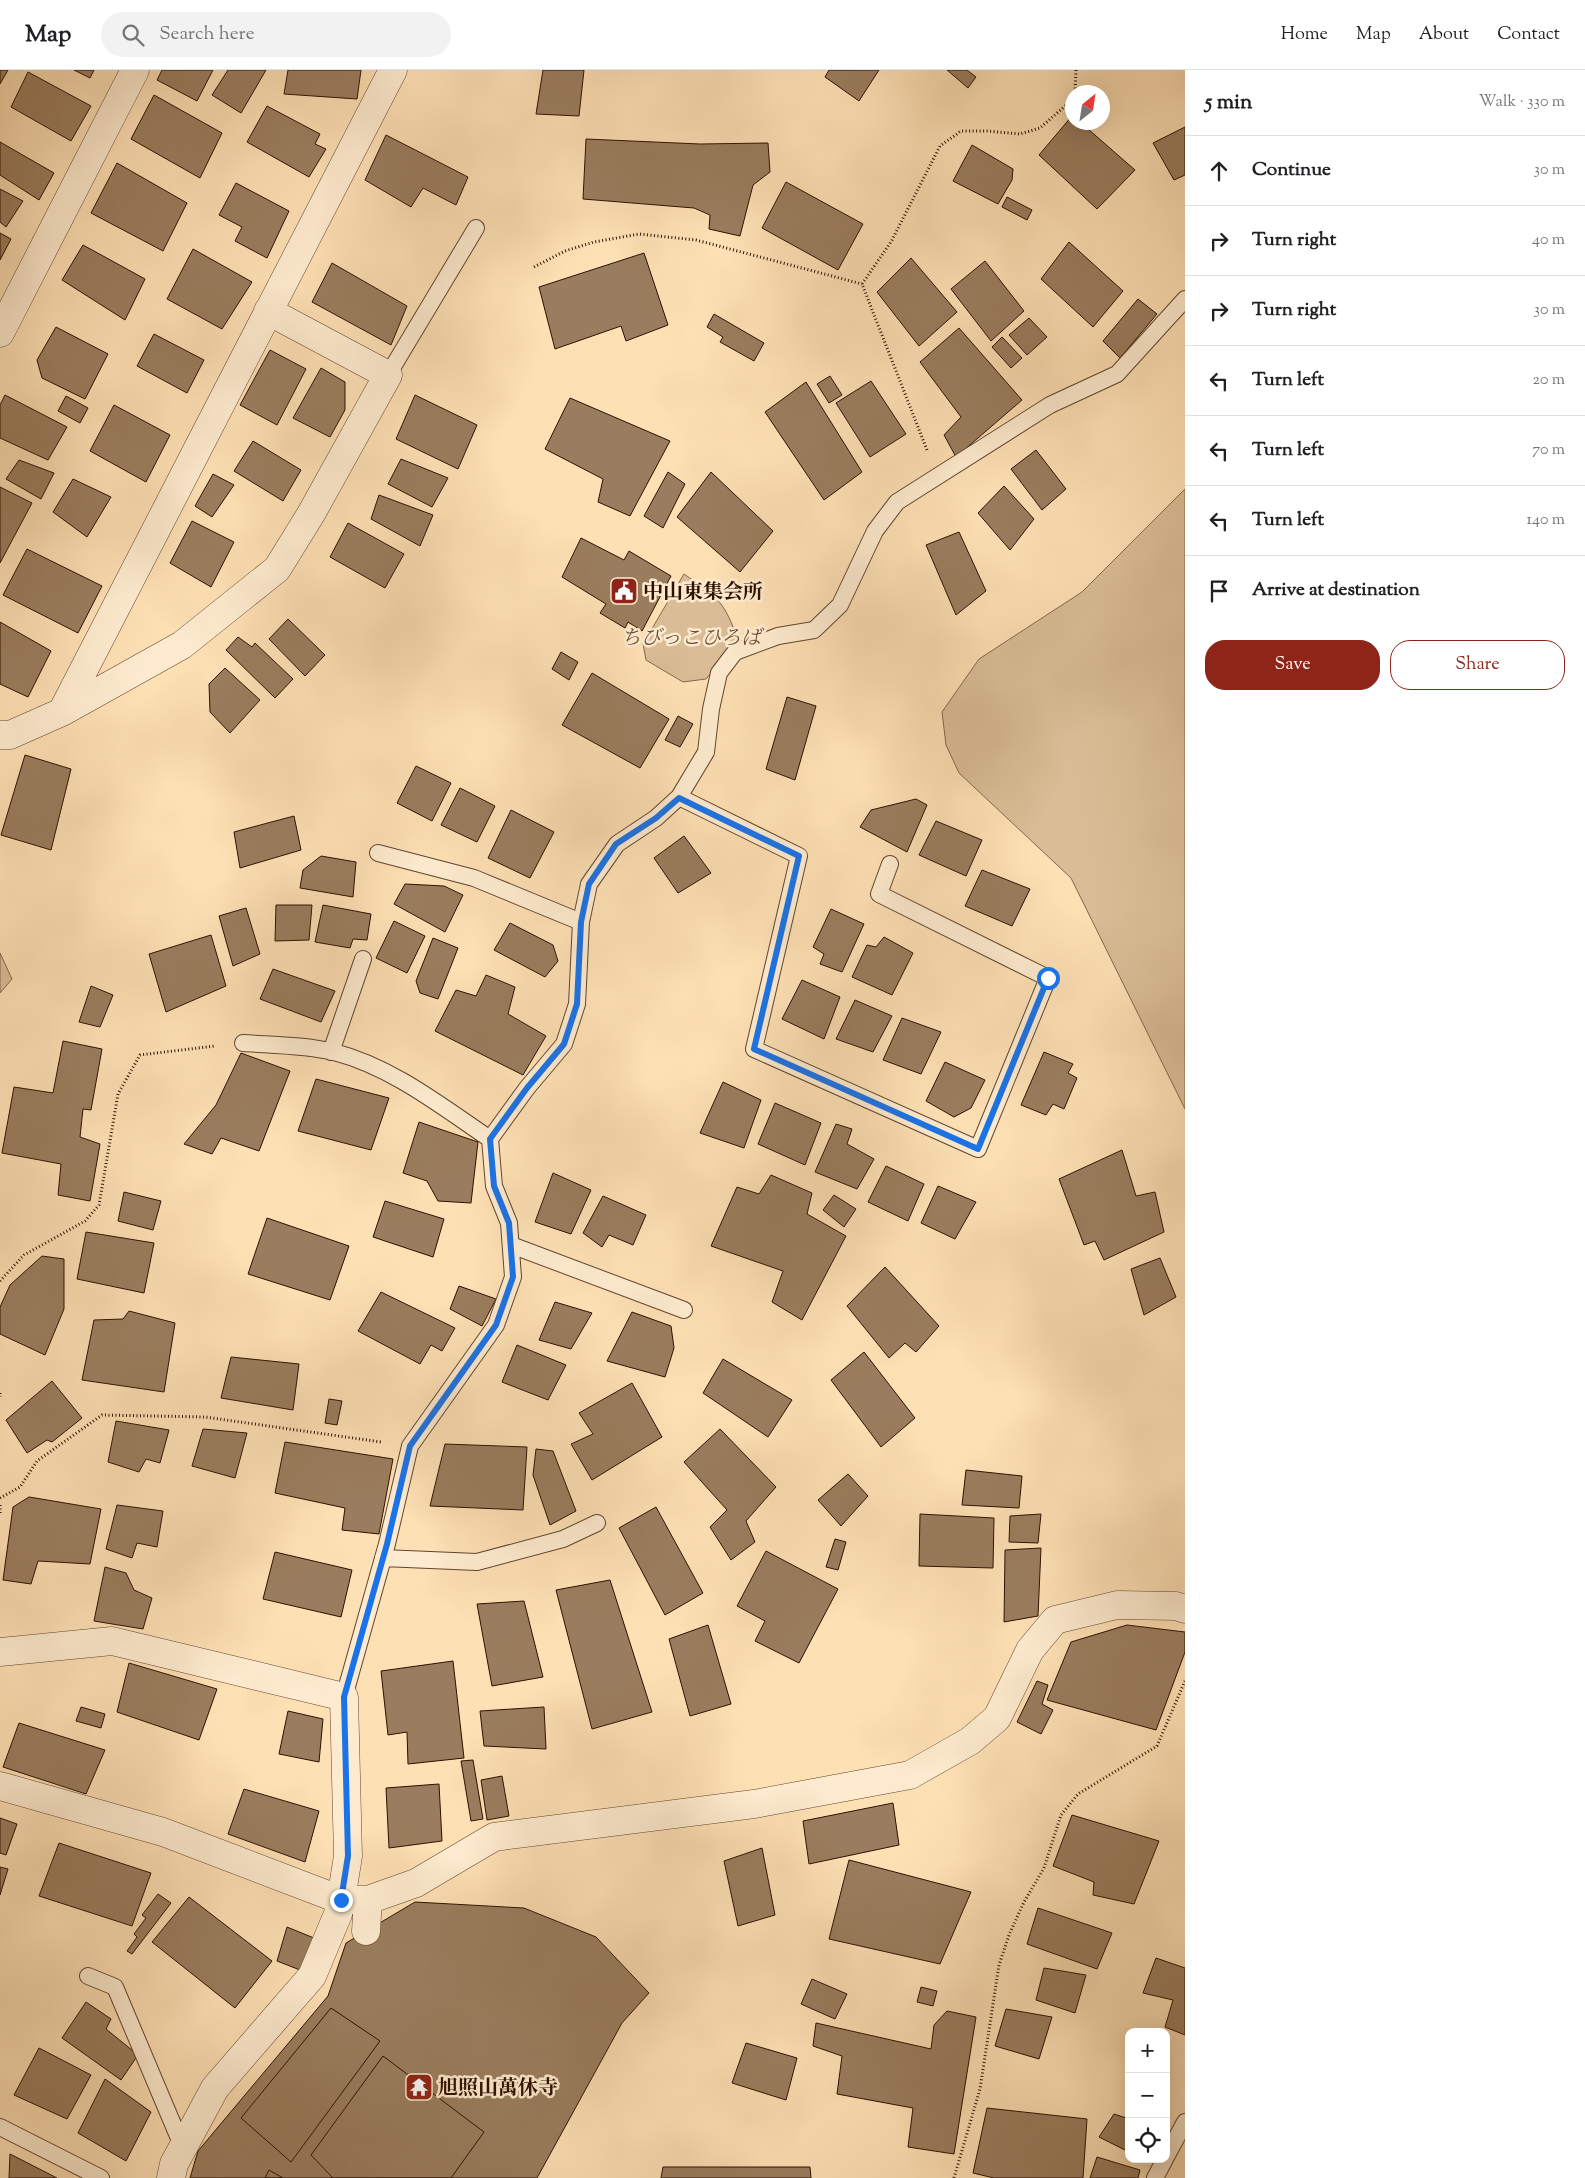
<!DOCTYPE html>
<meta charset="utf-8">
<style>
:root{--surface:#fff;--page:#f2f2f2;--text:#202124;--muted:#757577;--line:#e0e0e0;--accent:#8f2418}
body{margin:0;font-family:"Sorts Mill Goudy","Noto Serif JP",serif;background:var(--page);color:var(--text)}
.controls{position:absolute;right:15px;bottom:15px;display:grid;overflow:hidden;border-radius:10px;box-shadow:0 5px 20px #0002}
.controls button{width:45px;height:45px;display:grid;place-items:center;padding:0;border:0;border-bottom:1px solid var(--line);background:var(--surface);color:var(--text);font:25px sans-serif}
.compass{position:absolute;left:1065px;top:15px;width:45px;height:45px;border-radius:50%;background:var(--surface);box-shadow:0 5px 20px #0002;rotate:30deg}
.stop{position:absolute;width:15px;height:15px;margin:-11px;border:4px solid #1a73e8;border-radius:50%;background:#fff}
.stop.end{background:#1a73e8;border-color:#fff;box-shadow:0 1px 5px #0008}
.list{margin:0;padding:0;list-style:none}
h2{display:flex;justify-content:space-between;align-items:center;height:65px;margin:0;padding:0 20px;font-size:21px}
h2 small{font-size:16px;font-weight:400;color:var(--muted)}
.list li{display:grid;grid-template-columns:32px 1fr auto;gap:15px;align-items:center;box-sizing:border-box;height:70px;padding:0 20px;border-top:1px solid var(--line)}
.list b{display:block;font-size:19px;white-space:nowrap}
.list em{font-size:16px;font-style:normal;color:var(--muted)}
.actions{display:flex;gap:10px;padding:15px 20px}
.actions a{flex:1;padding:11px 0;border:1px solid var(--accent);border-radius:20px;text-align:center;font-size:18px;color:var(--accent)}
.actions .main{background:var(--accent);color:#fff}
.icon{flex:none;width:28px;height:28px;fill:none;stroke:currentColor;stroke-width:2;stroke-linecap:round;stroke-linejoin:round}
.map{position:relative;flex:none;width:1185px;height:2108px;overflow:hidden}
header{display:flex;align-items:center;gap:30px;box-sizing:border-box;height:70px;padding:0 25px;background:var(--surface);border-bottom:1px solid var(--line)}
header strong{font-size:24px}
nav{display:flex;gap:28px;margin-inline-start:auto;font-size:18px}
.search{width:350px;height:45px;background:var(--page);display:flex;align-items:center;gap:12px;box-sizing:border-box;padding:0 18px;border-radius:28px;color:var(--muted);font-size:19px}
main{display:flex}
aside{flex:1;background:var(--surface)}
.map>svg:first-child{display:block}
</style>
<header>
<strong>Map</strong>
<div class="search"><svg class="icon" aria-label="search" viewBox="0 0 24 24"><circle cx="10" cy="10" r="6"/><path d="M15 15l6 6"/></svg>Search here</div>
<nav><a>Home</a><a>Map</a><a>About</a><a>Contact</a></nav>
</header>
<main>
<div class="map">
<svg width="1185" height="2108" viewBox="0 0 1185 2108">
<rect width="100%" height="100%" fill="#fee0b5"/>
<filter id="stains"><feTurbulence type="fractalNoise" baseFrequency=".004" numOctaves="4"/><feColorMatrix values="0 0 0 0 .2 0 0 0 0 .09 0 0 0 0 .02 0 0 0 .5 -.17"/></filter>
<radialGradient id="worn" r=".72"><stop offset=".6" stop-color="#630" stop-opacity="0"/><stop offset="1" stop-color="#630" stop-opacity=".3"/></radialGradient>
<!-- green -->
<path fill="#dabd96" stroke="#84674b" d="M1185,419v620l-114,-231 -112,-105 -13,-28 -4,-33 37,-53 103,-67z
M684,504c33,23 41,27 54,67l-32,38 -23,3 -37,-22 -3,-16z
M0,883l12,26 -12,14z"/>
<!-- building -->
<path fill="#9a7d5e" stroke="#2d1100" d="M0,0h8l-8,14z
M74,0h20l-4,8z
M162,0h51l-16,31 -40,-21z
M228,0h38l-25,43 -29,-18z
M288,0h73l-4,29 -73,-5z
M543,0h41l-5,46 -43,-2z
M829,0h50l-20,31 -34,-24z
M947,0h20l9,7 -8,11z
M28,2l63,34 -20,35 -60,-34z
M154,25l68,38 -22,45 -69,-39z
M267,36l53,28 -5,10 11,5 -17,28 -62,-35z
M1072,46v6h8l55,48 -38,39 -58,-54z
M1185,57v48l-11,5 -21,-37z
M386,65l82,42 -12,28 -33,-17 -12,19 -46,-27z
M586,69l114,5 68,-1 2,29 -17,13 -13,51 -31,-7 1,-14 -16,-7 -111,-9z
M0,72l54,31 -15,27 -39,-25z
M972,75l41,24 -1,11 -14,24 -45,-23z
M117,93l70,40 -24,48 -72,-38z
M786,112l77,42 -25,46 -76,-42z
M236,113l53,28 -22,47 -32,-17 7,-14 -23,-12z
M0,119l23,12 -17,26 -6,-5z
M1007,127l25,13 -5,10 -25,-13z
M0,163l11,6 -11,21z
M1069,172l54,49 -30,36 -52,-48z
M83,175l62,34 -20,41 -63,-40z
M193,179l59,33 -30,47 -55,-30z
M644,183l24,72 -42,16 -5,-15 -66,23 -16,-62z
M911,188l46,54 -38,34 -42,-54z
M985,191l39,50 -33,30 -40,-52z
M332,193l75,43 -16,39 -79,-43z
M1138,229l19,15 -37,44 -17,-17z
M714,244l50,29 -10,18 -34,-19 3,-5 -16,-10z
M1029,248l18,19 -20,18 -18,-20z
M56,257l52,27 -23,45 -43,-21 -5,-18z
M959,258l63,72 -66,57 -12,-22 17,-18 -41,-55z
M154,264l50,26 -17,33 -50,-27z
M1002,267l20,21 -11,10 -19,-21z
M270,280l36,19 -29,56 -37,-20z
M321,298l24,14v28l-15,27 -37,-19z
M830,306l12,19 -13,8 -12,-19z
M871,311l35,53 -36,23 -34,-54z
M806,312l56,90 -38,28 -59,-88z
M5,325l62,32 -19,33 -48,-22v-33z
M415,325l62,30 -19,44 -62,-30z
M66,326l22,12 -8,15 -22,-12z
M570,328l100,43 -40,75 -32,-14 5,-23 -58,-30z
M114,335l56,30 -24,47 -56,-31z
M253,371l48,29 -18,31 -49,-30z
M1036,380l30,39 -24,21 -31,-41z
M401,389l47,19 -16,29 -44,-23z
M19,390l35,13 -13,26 -35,-20z
M668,402l17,12 -22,44 -19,-12z
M711,402l62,59 -33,41 -63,-55z
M213,404l21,11 -22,32 -17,-11z
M73,409l38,18 -24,40 -34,-25z
M1004,416l30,33 -24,31 -32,-37z
M0,417l32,16 -32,60z
M379,425l54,20 -13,31 -49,-27z
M192,451l42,21 -23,45 -41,-24z
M348,453l56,31 -19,34 -55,-31z
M959,462l27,59 -30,24 -30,-70z
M581,468l43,22 5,-9 42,25 -29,55 -14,-9 -3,6 -25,-15 6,-9 -44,-27z
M27,479l75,37 -24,47 -75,-38z
M288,549l37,36 -20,21 -36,-37z
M0,552l51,29 -23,46 -28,-13z
M238,567l14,10 3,-4 38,36 -18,19 -49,-48z
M561,582l17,10 -9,18 -17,-11z
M225,598l35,32 -30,33 -20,-21 -1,-28z
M592,603l77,46 -29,49 -78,-43z
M787,627l29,9 -21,74 -29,-11z
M678,646l15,8 -13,23 -15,-7z
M25,685l46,14 -20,81 -50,-15z
M416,696l35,17 -19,38 -35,-18z
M460,718l35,18 -18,36 -36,-17z
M916,729l11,6 -20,47 -47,-25 11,-17z
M511,740l43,22 -24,46 -42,-20z
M294,746l7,34 -61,18 -6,-36z
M936,751l46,19 -16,36 -47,-21z
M684,766l27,37 -33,20 -24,-35z
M321,786l35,6 -3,35 -53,-9 3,-18z
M982,800l48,19 -18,37 -47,-20z
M405,814l39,2 19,9 -18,37 -51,-28z
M276,835h36l-3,35 -34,1z
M323,835l48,9 -4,26 -14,-1 -3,9 -35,-6z
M246,838l14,46 -27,12 -14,-50z
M831,839l33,15 -22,48 -22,-8 4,-10 -11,-7z
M394,851l31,15 -18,37 -31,-15z
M510,853l43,22 5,16 -13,16 -51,-27z
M211,865l15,51 -60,26 -17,-58z
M884,867l29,16 -21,42 -40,-18 15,-32 9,2z
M433,868l25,10 -20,51 -18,-6 -4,-12z
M273,899l62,22 -14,31 -61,-23z
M486,905l29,12 -7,27 38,22 -23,39 -88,-44 21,-41 20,6z
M802,910l38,17 -16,42 -42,-20z
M91,916l22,9 -13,32 -21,-5z
M855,930l37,16 -19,36 -37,-13z
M902,948l39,14 -20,42 -38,-14z
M63,971l39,8 -11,61 -8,-1 -3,28 20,7 -10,57 -32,-6 3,-31 -59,-11 12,-66 39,6z
M1044,982l29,12 -5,9 9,5 -13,31 -11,-5 -7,11 -25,-10z
M241,983l49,18 -31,80 -38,-13 -9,16 -28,-10 32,-39z
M945,992l40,18 -14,28 -17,9 -28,-16z
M316,1009l73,19 -18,52 -73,-19z
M723,1012l38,18 -17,48 -44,-15z
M775,1033l46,20 -16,42 -47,-21z
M419,1052l59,20 -7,61 -33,-2 -11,-20 -24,-8z
M836,1054l16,5 -5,15 27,15 -17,30 -42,-17z
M1122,1080l14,46 19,-4 9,40 -60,28 -9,-19 -11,4 -25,-66z
M886,1096l38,18 -16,37 -40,-19z
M553,1103l38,17 -20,44 -36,-12z
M771,1105l41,18 -5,21 39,22 -44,84 -30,-18 11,-31 -72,-25 26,-59 22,7z
M938,1116l38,16 -21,37 -34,-16z
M124,1122l37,9 -8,29 -35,-9z
M834,1125l22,14 -12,18 -21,-17z
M603,1126l43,19 -13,30 -24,-10 -7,12 -19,-14z
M385,1131l59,18 -11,38 -60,-20z
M267,1148l82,28 -19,54 -82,-26z
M86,1162l68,11 -10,50 -67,-14z
M42,1186l22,3v50l-19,46 -45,-21v-27l10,-22z
M1160,1188l16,39 -32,18 -13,-46z
M885,1197l54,59 -23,26 -11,-9 -16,15 -42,-52z
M459,1216l37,13 -14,27 -32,-17z
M381,1222l74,36 -13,23 -11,-6 -11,19 -62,-33z
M555,1232l37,11 -21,36 -32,-9z
M129,1241l46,12 -11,69 -82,-12 12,-60 29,-1z
M632,1242l39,14 3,22 -9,29 -58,-16z
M517,1275l49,20 -18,35 -46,-18z
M864,1282l51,66 -34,29 -50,-67z
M231,1287l68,7 -6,46 -72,-12z
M723,1289l69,41 -24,37 -65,-44z
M52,1311l30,37 -30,24 -5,-2 -20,13 -21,-33z
M632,1313l30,54 -70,43 -21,-36 22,-10 -14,-21z
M329,1329l13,2 -5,24 -12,-2z
M116,1351l53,9 -9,33 -14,-4 -7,13 -31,-10z
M203,1359l44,4 -12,45 -43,-12z
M720,1359l56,58 -30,34 9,21 -24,18 -21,-33 17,-17 -43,-48z
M285,1372l108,17 -14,75 -37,-4 3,-22 -70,-15z
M445,1374l82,3 -4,63 -93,-4z
M536,1379l17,2 23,60 -26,14 -17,-50z
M966,1400l56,6 -3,32 -57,-3z
M848,1404l20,22 -27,30 -23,-26z
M29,1427l72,12 -11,55 -52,-3 -7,23 -28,-4 10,-73z
M117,1435l46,6 -6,36 -20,-4 -5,15 -26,-9z
M656,1437l47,86 -38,22 -46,-87z
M920,1444l74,4 -1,50 -74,-2z
M1041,1444l-3,29 -29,-1 1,-26z
M835,1469l11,3 -8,28 -12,-3z
M1041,1478l-3,68 -34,6 1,-72z
M766,1481l72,38 -39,74 -44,-22 10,-20 -28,-15z
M275,1482l77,18 -11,47 -78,-18z
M105,1497l21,6 8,17 18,8 -9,31 -49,-8z
M610,1510l42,132 -60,17 -36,-139z
M524,1531l19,76 -51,9 -15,-82z
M708,1555l23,79 -41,12 -21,-77z
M1127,1555l58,7v20l-29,78 -109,-30 24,-58z
M453,1591l11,97 -56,6 -1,-32 -19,3 -7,-64z
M129,1593l88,26 -18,51 -82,-28z
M1037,1611l11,4 -6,19 11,6 -12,24 -24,-12z
M81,1637l24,7 -4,14 -25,-7z
M544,1637l2,42 -62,-3 -4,-35z
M288,1641l35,8 -4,43 -40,-8z
M19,1653l86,27 -19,44 -83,-27z
M473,1690l10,59 -12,2 -10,-60z
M502,1706l7,40 -22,4 -6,-40z
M439,1714l3,57 -53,7 -3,-60z
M244,1719l75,22 -14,51 -77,-28z
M893,1733l6,42 -90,19 -6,-43z
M1072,1745l87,26 -25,63 -41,-9 1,-13 -41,-16z
M0,1748l17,6 -11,31 -6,-2z
M59,1773l92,30 -19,53 -93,-30z
M762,1778l13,67 -37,11 -14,-65z
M849,1790l122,32 -31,72 -111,-25z
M0,1797l8,2 -8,26z
M158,1824l13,9 -39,51 -5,-3 10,-14 -3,-3 12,-16 -4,-3z
M189,1827l83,64 -37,47 -83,-66z
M415,1832l109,6 72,29 53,56 -27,30 -85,155h-347l8,-27 130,-155 18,-53z
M1038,1838l74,25 -15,36 -70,-25z
M287,1857l27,11 -14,32 -23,-9z
M1156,1888l29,10v67l-20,-8 8,-27 -30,-7z
M1044,1898l42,7 -11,38 -39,-13z
M812,1909l35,15 -12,25 -34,-15z
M921,1917l16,4 -4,15 -16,-4z
M86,1932l25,17 -5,10 32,26 -17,25 -59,-42z
M331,1938l49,33 -89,121 -50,-44z
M1006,1939l46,8 -13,42 -44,-13z
M947,1941l29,6 -22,137 -46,-7 5,-39 -76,-14 5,-38 -29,-10 3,-23 115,26 3,-24z
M746,1973l51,15 -11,42 -54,-17z
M39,1978l52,27 -24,44 -53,-24z
M383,1986l101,76 -33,46h-120l1,-1 -21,-22z
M105,2009l46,33 -25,49 -48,-28z
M987,2038l100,11 -4,59h-89l-21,-5z
M1114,2044l15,5v33l-30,-15z
M10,2084l47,24h-48z
M1097,2087l43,13 -2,8h-48z
M663,2097h147l1,11h-150z
M269,2100l14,8h-18z"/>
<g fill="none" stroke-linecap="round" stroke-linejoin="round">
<defs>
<path id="service" d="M388,305l88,-147
M679,727l120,59 -45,193 224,100 70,-171 -169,-84 11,-30
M378,783l96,25 107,44
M243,973c29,2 62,2 91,9 58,15 107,54 156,87
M331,982l32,-93
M511,1175l173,65
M383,1488l94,4 86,-23 34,-16
M344,1627l43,-153 23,-98 86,-121 17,-48 -4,-54 -15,-37 -4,-47 37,-51 37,-44 13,-40 4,-82 8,-38 28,-40 39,-26 23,-21 27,-45 5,-43 8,-36 16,-21 43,-16 36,-6 26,-25 35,-74 22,-29 153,-97 67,-31 68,-75
M88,1906l27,11 68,161
M0,2057l101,51
M1166,2087l19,-35
M1155,2108l10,-19"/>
<path id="minor" d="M0,263l135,-263
M62,642l331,-642
M0,665h10l52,-23 120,-67 95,-76 34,-55 77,-139 -120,-64
M0,1582l112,-11 232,56 4,159 -7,44h27l48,-17 78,-46 260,-33 156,-29 60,-34 27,-23 33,-68 25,-30 62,-15 59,1 9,3
M0,1716l163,46 178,68 -3,14 -26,62 -97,112 -41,76 -3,14
M366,1861l2,-31"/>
</defs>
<!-- service casing -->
<use href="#service" stroke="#61452d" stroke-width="18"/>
<!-- minor casing -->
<use href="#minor" stroke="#61452d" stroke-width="29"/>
<!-- path -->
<path stroke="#2d1100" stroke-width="3" stroke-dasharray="1 2.5" stroke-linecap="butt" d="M1075,22l1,-22
M534,197l31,-16 29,-9 45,-8 57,6 166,44
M927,380l-65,-166 29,-42 49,-96 21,-15h26l33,3 20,-6 32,-28
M0,1211l24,-26 61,-34 14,-16 19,-111 22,-39 75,-9
M0,1323v4
M0,1428l20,-11 17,-26 65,-46 103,2 176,25
M0,1435v9
M954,2108l26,-89 19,-124 10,-30 15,-33 20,-34 17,-53 17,-21 79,-48 28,-65"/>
<!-- service -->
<use href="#service" stroke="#feebcf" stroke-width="16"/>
<!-- minor -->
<use href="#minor" stroke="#feebcf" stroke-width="28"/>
</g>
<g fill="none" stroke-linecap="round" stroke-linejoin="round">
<!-- route -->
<path stroke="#1a73e8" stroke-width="6" d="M341,1830l7,-44 -4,-159 43,-153 23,-98 86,-121 17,-48 -4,-54 -15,-37 -4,-47 37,-51 37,-44 13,-40 4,-82 8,-38 27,-40 40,-26 23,-20 120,58 -45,193 224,100 70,-171"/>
</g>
<!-- icons -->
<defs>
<symbol id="civic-square" viewBox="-11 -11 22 22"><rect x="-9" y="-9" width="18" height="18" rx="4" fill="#8f2418" stroke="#feebcf"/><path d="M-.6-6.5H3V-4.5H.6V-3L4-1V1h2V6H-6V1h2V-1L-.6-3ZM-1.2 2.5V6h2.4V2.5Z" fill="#fff"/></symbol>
<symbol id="temple-square" viewBox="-11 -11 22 22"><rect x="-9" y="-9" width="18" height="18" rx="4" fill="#8f2418" stroke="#feebcf"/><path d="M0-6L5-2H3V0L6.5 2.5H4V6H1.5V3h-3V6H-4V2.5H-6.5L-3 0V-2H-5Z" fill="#fff"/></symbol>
</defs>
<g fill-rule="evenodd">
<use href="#civic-square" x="608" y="505" width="32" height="32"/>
<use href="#temple-square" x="403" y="2001" width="32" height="32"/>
</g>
<g text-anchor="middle" stroke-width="5" stroke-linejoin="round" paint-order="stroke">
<!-- poi labels -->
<g font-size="20" font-weight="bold" fill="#2d1100" stroke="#feebcf" text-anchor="start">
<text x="643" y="528">中山東集会所</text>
<text x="438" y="2024">旭照山萬休寺</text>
</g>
<!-- park labels -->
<g font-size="20" font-style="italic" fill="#6a4d34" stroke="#feebcf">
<text x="691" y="574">ちびっこひろば</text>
</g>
</g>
<rect width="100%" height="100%" filter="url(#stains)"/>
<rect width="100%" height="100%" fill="url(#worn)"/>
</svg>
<div class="controls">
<button>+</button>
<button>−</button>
<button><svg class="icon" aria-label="locate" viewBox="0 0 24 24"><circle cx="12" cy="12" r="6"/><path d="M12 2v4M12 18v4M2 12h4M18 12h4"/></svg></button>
</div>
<svg class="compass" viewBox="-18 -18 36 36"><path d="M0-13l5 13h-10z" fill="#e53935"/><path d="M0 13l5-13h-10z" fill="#757577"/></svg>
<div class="stop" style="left:1048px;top:908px"></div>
<div class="stop end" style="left:341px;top:1830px"></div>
</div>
<aside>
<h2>5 min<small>Walk · 330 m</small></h2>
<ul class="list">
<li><svg class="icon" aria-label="ahead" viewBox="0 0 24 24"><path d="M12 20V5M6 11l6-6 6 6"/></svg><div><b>Continue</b></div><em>30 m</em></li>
<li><svg class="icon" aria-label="right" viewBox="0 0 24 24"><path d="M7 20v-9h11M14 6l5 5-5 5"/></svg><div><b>Turn right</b></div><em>40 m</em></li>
<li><svg class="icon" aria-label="right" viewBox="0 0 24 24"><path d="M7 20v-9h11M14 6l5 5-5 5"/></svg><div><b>Turn right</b></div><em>30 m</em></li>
<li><svg class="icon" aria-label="left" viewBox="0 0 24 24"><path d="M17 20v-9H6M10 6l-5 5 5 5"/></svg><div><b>Turn left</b></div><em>20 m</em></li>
<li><svg class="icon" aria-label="left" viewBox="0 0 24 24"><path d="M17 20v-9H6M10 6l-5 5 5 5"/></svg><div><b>Turn left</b></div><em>70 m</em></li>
<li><svg class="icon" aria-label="left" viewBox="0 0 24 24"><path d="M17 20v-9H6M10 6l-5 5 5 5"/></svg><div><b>Turn left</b></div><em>140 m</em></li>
<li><svg class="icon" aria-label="arrive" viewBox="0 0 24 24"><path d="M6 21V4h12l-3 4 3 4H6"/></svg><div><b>Arrive at destination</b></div></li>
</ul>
<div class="actions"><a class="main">Save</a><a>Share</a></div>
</aside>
</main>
